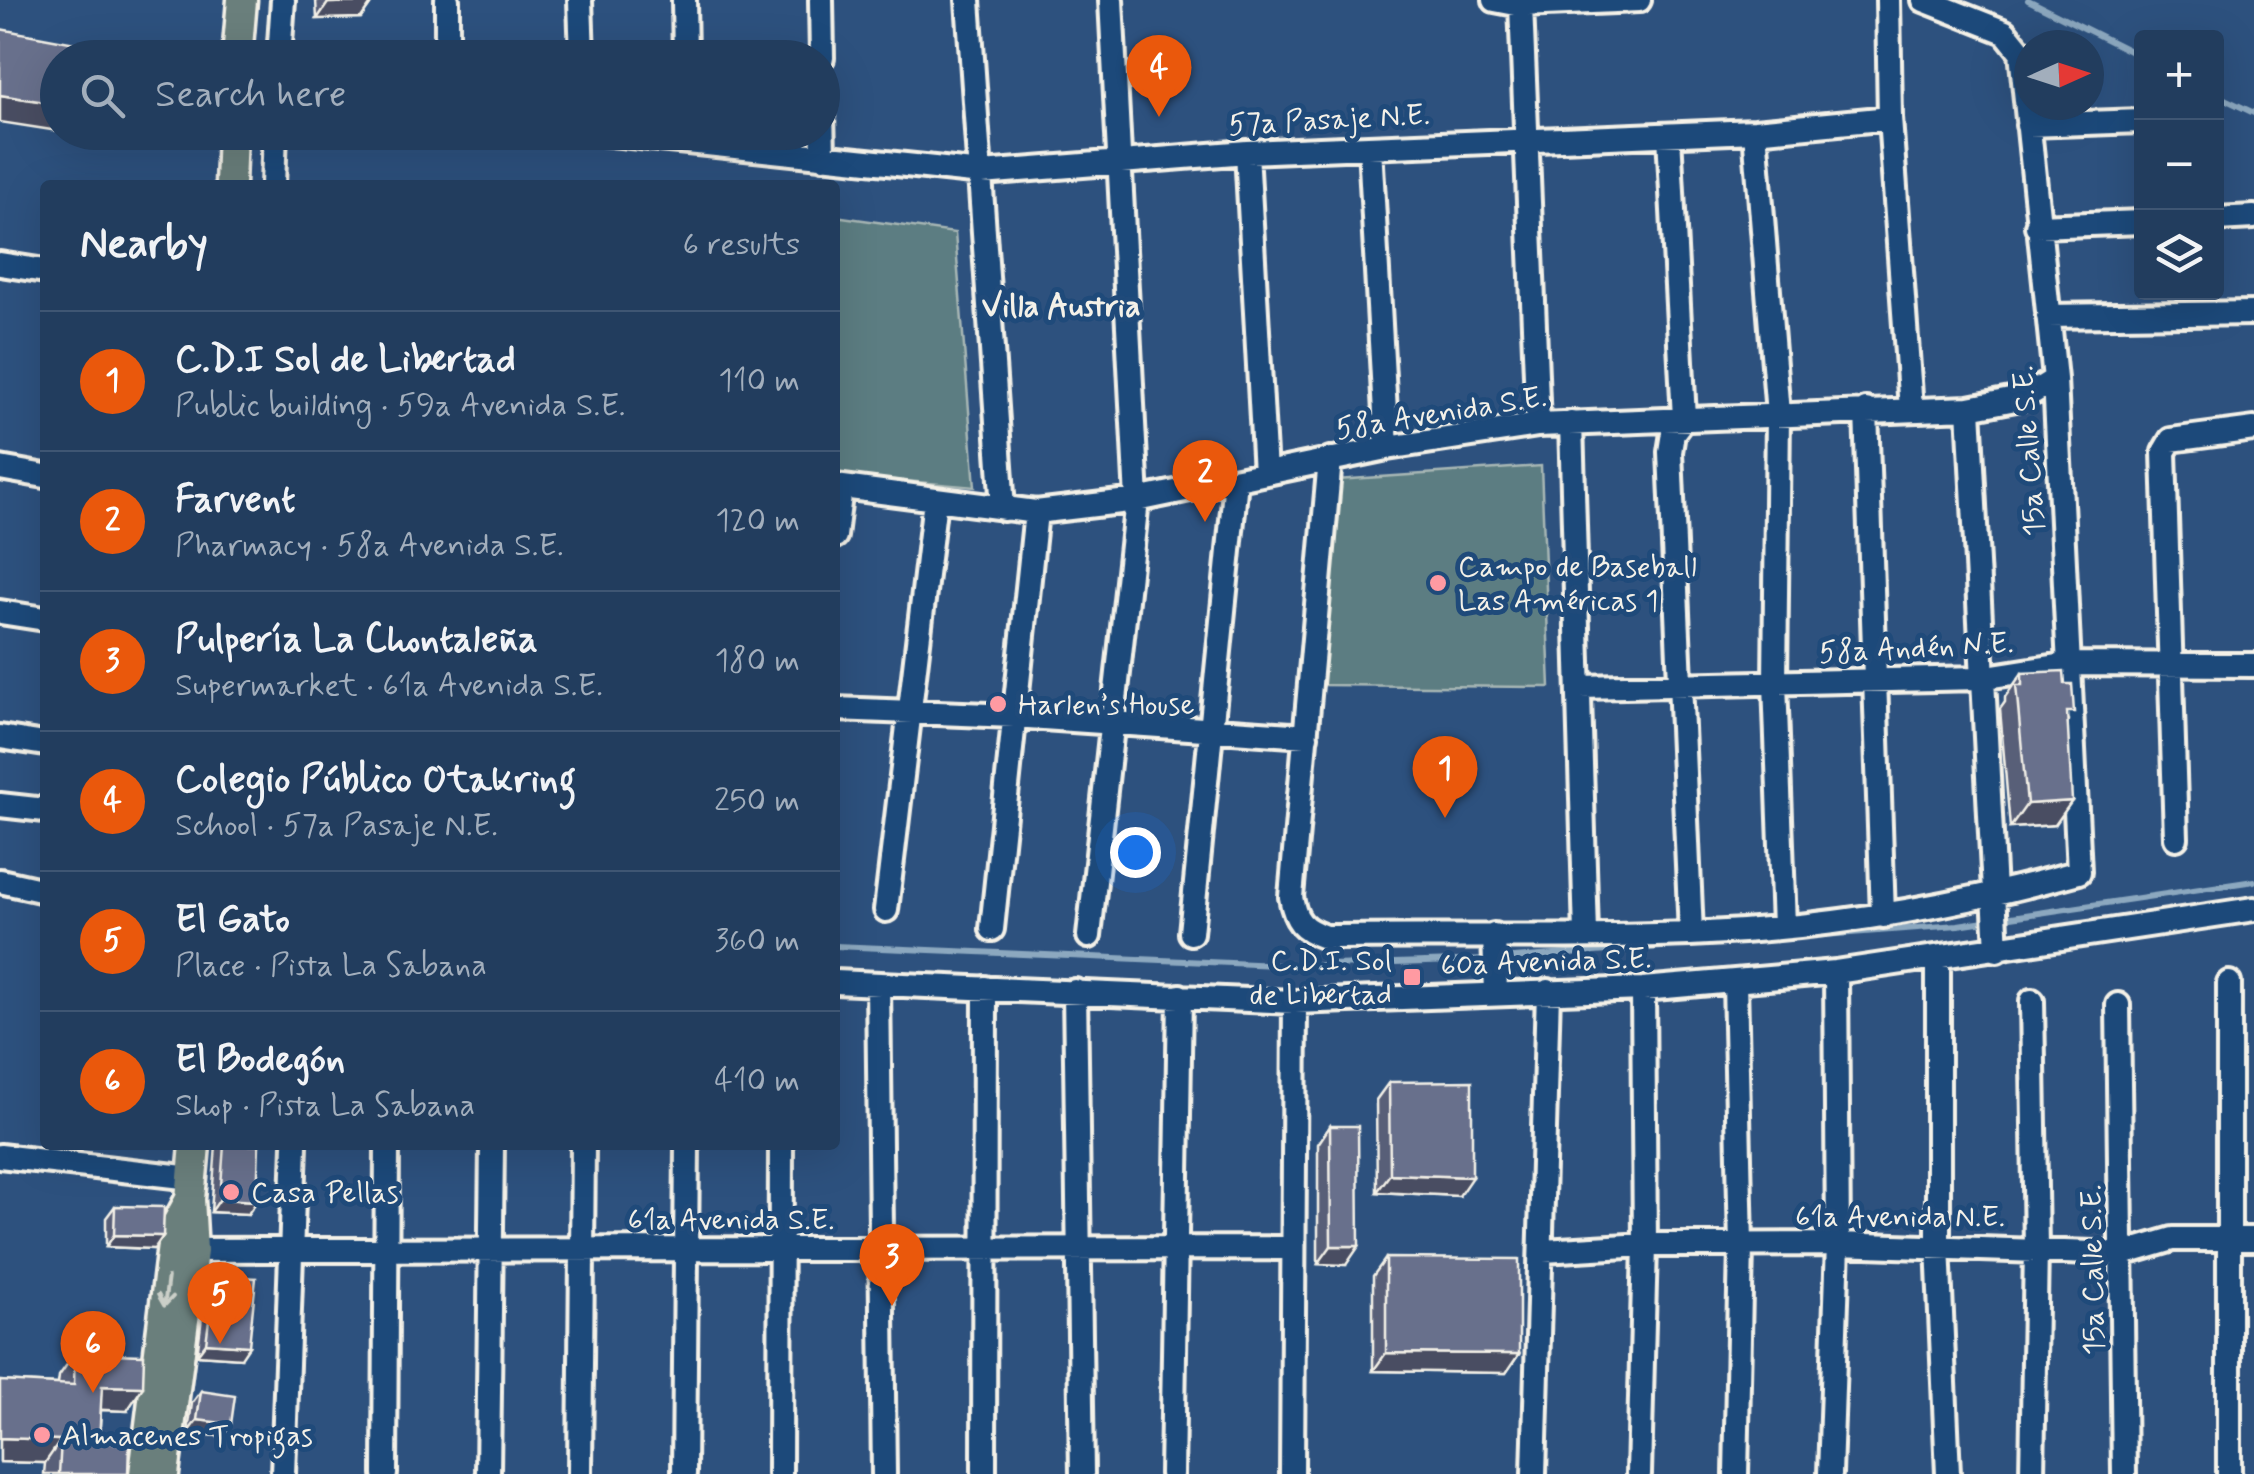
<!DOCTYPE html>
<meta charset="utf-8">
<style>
:root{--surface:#223d5e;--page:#2a4464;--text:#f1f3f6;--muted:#a2aebc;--line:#3f5673;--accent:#ea580c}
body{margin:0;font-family:Mynerve,sans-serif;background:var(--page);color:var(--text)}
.controls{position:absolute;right:30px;top:30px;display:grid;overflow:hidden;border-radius:10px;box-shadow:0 10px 40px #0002}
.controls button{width:90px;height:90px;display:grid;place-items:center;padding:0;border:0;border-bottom:2px solid var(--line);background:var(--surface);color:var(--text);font:50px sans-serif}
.compass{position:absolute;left:2014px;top:30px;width:90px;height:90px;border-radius:50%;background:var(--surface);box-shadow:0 10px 40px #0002;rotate:87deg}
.you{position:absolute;left:1135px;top:852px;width:35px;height:35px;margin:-25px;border:8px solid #fff;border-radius:50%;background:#1a73e8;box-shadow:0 0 0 15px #1a73e833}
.badge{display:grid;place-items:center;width:65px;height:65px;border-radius:50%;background:var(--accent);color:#fff;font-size:32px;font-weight:700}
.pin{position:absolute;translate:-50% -82px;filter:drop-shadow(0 2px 5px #0008)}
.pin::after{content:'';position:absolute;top:52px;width:35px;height:30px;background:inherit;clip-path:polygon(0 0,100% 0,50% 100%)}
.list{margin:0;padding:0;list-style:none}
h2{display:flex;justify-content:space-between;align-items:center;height:130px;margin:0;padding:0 40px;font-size:42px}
h2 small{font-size:32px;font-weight:400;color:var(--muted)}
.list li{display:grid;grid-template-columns:65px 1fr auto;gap:30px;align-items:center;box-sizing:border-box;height:140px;padding:0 40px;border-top:2px solid var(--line)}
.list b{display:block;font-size:38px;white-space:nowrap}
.list p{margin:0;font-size:32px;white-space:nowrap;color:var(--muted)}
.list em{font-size:32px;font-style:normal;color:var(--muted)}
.icon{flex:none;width:55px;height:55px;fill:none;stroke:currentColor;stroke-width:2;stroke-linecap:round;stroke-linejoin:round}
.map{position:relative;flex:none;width:2254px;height:1474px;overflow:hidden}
.search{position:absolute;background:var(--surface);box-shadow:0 10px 40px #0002;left:40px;top:40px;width:800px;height:110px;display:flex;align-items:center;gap:25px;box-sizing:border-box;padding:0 35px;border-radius:55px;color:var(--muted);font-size:38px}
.panel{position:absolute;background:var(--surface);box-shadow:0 10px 40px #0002;left:40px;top:180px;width:800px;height:970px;border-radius:10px}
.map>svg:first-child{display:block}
</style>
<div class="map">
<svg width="2254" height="1474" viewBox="0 0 2254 1474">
<rect width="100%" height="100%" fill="#2d517e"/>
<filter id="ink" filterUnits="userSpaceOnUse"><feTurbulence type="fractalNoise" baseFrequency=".01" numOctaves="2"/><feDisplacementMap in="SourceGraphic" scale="20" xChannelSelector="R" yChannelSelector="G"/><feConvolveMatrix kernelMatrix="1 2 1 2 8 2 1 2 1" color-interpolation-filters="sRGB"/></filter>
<g filter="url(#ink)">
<!-- green -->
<path fill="#5c7d82" stroke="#a8b7b5" stroke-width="2.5" d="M835,216l120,17 20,254 -140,-12z
M1541,466l9,221 -228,-2 15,-205z"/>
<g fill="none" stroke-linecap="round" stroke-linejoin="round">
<!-- stream -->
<path stroke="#8ca8bf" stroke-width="6" d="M2028,0l114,57
M2216,95l38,18
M835,946l466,20 187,-6
M1501,959l457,-34 296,-44"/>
<defs>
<path id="minor" d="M580,0l2,58
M684,0l1,58
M821,0l1,58
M968,0l35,509
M1495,0l26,5 118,-5
M1888,0l2,118 21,291
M1521,5l17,420
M279,58l4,-58
M447,58v-58
M822,110l1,47
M2028,125l114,-4
M1755,131l23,283 -3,269 9,243
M592,132l390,41 265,-21 508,-21 135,-13
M1669,135l15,283 -11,15 -3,19 21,482
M1370,147l17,301
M1247,152l18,321
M273,185l2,-53
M2216,219l38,-2
M2037,226l105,-4
M0,264l45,7
M2048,316l206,-3
M1969,408l28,542
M1866,410l17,506
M1571,423l15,512
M1330,459l-39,438c4,24 11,32 34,40 121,-2 243,2 365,-3 132,-5 262,-27 389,-62l-24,-493 -34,-327 -16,-20 -81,-32
M0,468l45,8
M835,486l201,26 101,-12 250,-52 151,-23 431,-17 57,-11 29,-18
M835,536l6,-49
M0,612l45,7
M1581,687l399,-9 91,-14 183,1
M835,709l179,7 292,20
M0,737l45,7
M0,805l45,5
M2176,838l-12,-386 7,-12 83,-11
M0,881l45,10
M886,910l49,-410
M992,929l44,-417
M1191,933l45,-453
M1494,935l2,57
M1089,936l48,-436 -26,-500
M1938,959v286l10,229
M835,982l460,20 348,-13 193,-17 418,-63
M1735,982l6,264 -5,228
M2229,983v491
M878,984l6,490
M1075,991l7,483
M2032,1001l4,247 -4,226
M2118,1005l6,469
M0,1156l192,22
M180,1250l1112,-2
M1543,1251l102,-6 193,-1 284,10 51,-15h81
M283,1474l12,-329
M385,1474l2,-329
M488,1474l4,-329
M580,1474l3,-329
M684,1474l3,-329
M780,1474l1,-329
M984,1474l1,-486
M1172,1474l8,-478
M1292,1474l3,-472
M1534,1474l14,-483
M1639,1474l6,-229 -2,-256
M1830,1474l8,-230 -2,-272"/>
<path id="major" d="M237,58l5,-58
M230,185l2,-53
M144,1474l30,-245 16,-30
M164,1474l29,-223 -3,-52 5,-54"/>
</defs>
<!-- minor casing -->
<use href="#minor" stroke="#f4f1e8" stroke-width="30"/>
<!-- major casing -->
<use href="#major" stroke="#f4f1e8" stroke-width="35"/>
<!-- minor -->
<use href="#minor" stroke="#1f4a7a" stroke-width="22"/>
<!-- major -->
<use href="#major" stroke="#6b7f7c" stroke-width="28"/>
</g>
<!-- wall -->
<path fill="#595f78" stroke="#f4f1e8" stroke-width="2.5" d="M316,0h56v2l-11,16 -44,1z
M2022,673l46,47 -13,105 -45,3 -10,-119 5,-7v-5z
M1389,1082l70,114 -82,-4 -1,-92z
M1330,1126l16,139 -28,-1v-120z
M216,1145h43l-11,69 -37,-2z
M115,1206l48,30 -9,13 -48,-2v-29z
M1386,1258l133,96 -13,19 -133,-2v-95z
M214,1275l27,83 -44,-3 9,-68z
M75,1353l52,58 -26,-1 -2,32 29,32h-84l1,-11 -45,-1v-81l58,3 1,-8z
M201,1391l22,46 -35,-5 4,-29z"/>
<!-- shaded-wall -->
<path fill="#484e62" stroke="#f4f1e8" stroke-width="2.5" d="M372,2l-11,16 -44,1 11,-16z
M0,95l58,9v27l-58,-9z
M68,132h52l-5,8z
M2072,801l-17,24 -45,3 17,-24z
M1390,1174l82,3 -13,19 -82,-4z
M220,1199l37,2 -9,13 -37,-2z
M114,1235l49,1 -9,13 -48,-2z
M1331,1246h28l-13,19 -28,-1z
M206,1343l43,3 -8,12 -44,-3z
M1386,1353l133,1 -13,19 -133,-2z
M102,1386l41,1 -16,24 -42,-2z
M197,1420l34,4 -8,13 -35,-5z
M0,1438l61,2 -16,23 -45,-1z"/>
<!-- building -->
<path fill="#676f8c" stroke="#f4f1e8" stroke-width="2.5" d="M328,0h44v2l-44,1z
M0,29l134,25v4h-76v46l-58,-9z
M2064,671l1,13h7l2,28h-7l5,89 -45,3 -11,-119h6v-12z
M1472,1081v96l-82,-3 -1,-92z
M1330,1126h28l1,120h-28z
M224,1145h35l-2,56 -37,-2z
M115,1206l49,1 -1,29 -49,-1z
M1386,1258l133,1v95l-133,-1z
M215,1275l41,3 -7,68 -43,-3z
M75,1353l69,2 -1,32 -41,-1 -3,56 30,2 -1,30h-69l2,-34 -61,-2v-57l74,4z
M201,1391l34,5 -4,28 -34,-4z"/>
<!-- one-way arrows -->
<defs><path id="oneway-shaft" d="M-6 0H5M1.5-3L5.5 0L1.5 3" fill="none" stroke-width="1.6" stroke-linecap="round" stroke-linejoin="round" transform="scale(2.5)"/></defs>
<use stroke="#cbcfc8" href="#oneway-shaft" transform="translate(166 1292) rotate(97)"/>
</g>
<!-- markers -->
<g fill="#ff9aa2" stroke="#1f4a7a" stroke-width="4">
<circle cx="1438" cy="583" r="10"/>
<circle cx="998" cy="704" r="10"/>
<rect x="1402" y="967" width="20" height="20" rx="5"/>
<circle cx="231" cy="1192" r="10"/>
<circle cx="42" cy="1435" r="10"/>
</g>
<g text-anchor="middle" stroke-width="10" stroke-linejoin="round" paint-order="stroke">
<!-- street labels -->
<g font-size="30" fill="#f4f1e8" stroke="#1f4a7a">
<text transform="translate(1329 119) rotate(-3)" y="10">57a Pasaje N.E.</text>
<text transform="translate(1441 412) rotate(-9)" y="10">58a Avenida S.E.</text>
<text transform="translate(2028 451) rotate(-94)" y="10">15a Calle S.E.</text>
<text transform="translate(1916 647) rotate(-3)" y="10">58a Andén N.E.</text>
<text transform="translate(1546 961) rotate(-2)" y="10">60a Avenida S.E.</text>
<text x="1900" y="1226">61a Avenida N.E.</text>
<text x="731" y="1229">61a Avenida S.E.</text>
<text transform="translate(2092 1270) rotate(-91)" y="10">15a Calle S.E.</text>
</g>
<!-- poi labels -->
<g font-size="30" fill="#f4f1e8" stroke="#1f4a7a" text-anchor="start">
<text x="1458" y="576">Campo de Baseball<tspan x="1458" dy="34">Las Américas 1</tspan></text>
<text x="1018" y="714">Harlen’s House</text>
<text x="1392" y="970" text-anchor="end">C.D.I. Sol<tspan x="1392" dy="34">de Libertad</tspan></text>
<text x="251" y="1202">Casa Pellas</text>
<text x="62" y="1445">Almacenes Tropigas</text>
</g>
<!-- neighbourhood labels -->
<g font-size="32" font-weight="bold" fill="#f4f1e8" stroke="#1f4a7a">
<text x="1061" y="316">Villa Austria</text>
</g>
</g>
</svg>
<div class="controls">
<button>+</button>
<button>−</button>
<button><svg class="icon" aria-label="layers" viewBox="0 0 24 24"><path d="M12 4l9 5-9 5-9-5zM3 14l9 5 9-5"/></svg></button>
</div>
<svg class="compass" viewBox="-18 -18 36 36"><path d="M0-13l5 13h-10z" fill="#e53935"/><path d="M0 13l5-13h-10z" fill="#a2aebc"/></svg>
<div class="you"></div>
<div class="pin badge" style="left:1445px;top:818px">1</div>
<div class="pin badge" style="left:1205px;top:522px">2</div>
<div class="pin badge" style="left:892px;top:1306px">3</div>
<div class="pin badge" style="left:1159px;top:117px">4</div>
<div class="pin badge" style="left:220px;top:1344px">5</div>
<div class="pin badge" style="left:93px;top:1393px">6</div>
<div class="search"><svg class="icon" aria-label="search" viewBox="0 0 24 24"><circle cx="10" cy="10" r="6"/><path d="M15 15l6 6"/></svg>Search here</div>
<section class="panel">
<h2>Nearby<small>6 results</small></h2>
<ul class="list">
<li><span class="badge">1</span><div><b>C.D.I Sol de Libertad</b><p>Public building · 59a Avenida S.E.</p></div><em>110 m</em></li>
<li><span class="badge">2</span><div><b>Farvent</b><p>Pharmacy · 58a Avenida S.E.</p></div><em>120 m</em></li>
<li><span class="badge">3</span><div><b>Pulpería La Chontaleña</b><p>Supermarket · 61a Avenida S.E.</p></div><em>180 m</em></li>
<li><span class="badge">4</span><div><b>Colegio Público Otakring</b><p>School · 57a Pasaje N.E.</p></div><em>250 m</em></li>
<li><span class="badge">5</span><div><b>El Gato</b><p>Place · Pista La Sabana</p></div><em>360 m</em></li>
<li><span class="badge">6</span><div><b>El Bodegón</b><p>Shop · Pista La Sabana</p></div><em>410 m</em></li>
</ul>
</section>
</div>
